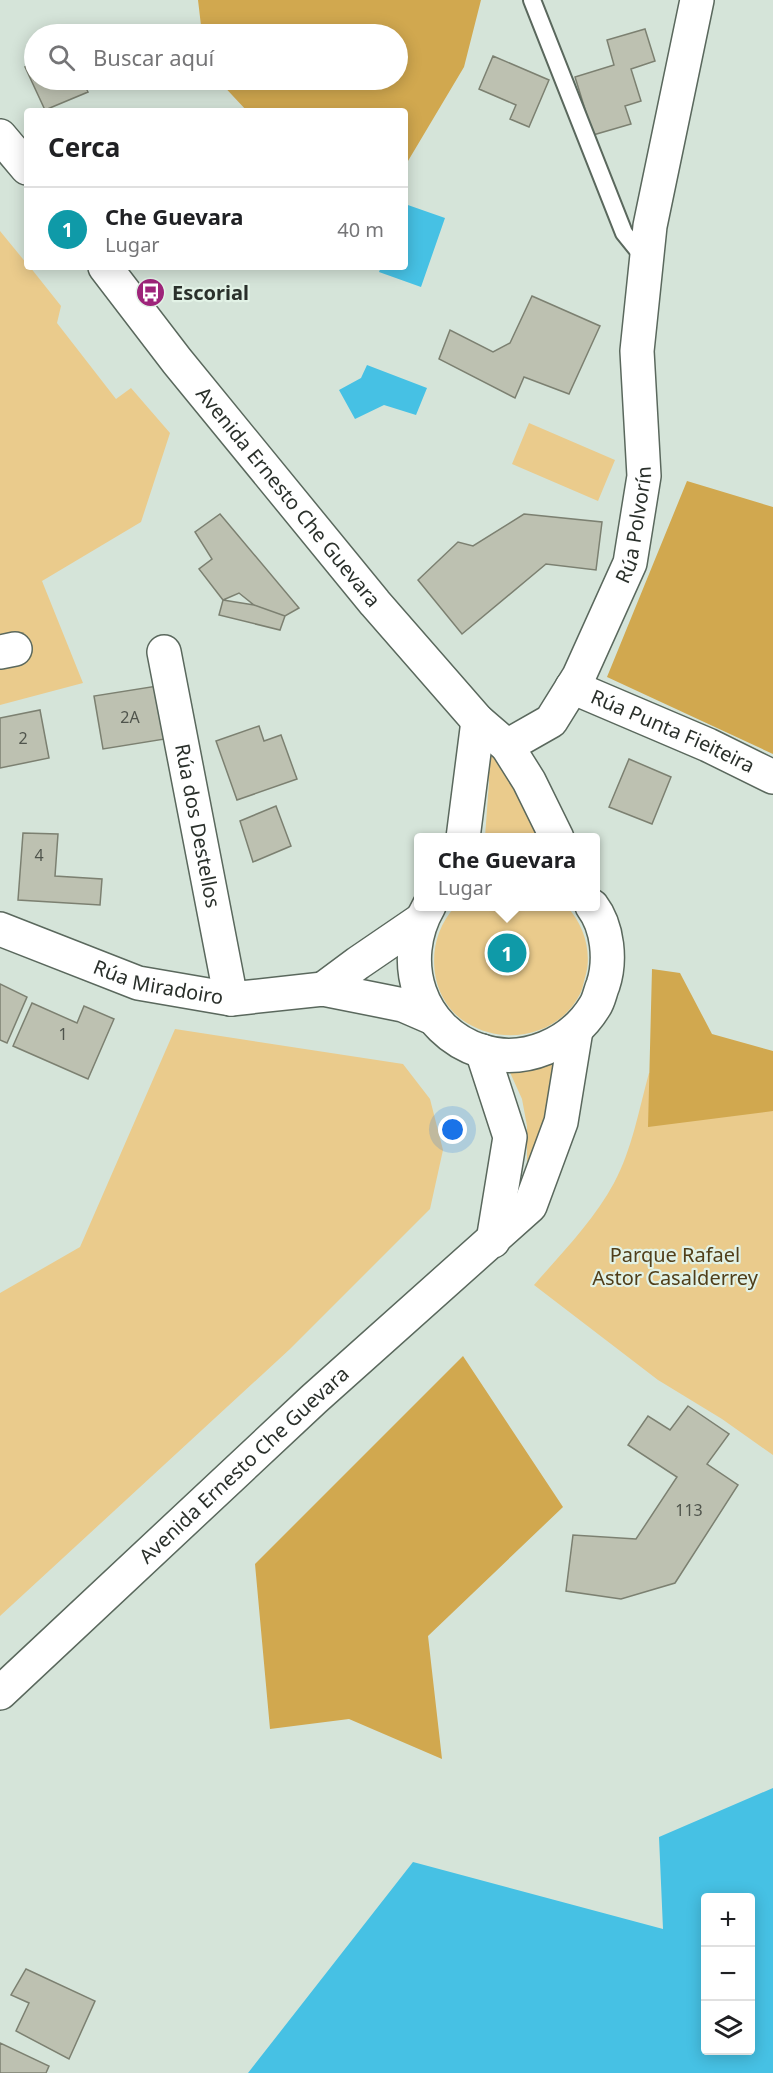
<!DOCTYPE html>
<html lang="es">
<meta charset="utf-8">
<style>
:root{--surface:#fff;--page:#f2f2f2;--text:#202124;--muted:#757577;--line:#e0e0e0;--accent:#db2777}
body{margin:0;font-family:"Noto Sans",sans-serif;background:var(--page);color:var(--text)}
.controls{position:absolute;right:18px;bottom:18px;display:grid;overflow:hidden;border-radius:6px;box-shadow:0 3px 15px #0003}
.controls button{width:54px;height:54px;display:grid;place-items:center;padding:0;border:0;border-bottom:2px solid var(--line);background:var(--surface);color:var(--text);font:30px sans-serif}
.you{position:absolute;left:453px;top:1130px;width:21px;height:21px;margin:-15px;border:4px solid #fff;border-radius:50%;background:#1a73e8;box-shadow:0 0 0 9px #1a73e833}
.badge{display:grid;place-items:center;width:39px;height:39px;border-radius:50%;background:var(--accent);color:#fff;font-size:20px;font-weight:700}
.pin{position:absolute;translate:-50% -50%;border:3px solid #fff;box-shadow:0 2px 6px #0006}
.popup{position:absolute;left:414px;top:833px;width:186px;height:78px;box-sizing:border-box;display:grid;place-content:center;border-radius:6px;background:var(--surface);filter:drop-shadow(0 2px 4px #0005);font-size:20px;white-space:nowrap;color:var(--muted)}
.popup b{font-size:22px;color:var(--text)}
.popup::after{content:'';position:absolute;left:50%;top:100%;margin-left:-12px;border:12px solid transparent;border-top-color:var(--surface)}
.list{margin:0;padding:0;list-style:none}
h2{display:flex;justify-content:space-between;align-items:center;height:78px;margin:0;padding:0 24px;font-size:26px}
h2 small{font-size:20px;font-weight:400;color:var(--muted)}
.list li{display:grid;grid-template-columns:39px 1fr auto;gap:18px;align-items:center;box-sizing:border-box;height:84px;padding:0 24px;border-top:2px solid var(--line)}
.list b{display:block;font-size:22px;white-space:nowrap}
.list p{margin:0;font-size:20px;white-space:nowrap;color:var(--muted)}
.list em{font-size:20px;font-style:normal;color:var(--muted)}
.icon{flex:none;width:33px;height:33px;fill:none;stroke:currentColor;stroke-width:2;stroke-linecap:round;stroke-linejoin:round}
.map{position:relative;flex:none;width:773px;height:2073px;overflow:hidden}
.search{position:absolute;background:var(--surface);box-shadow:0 3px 15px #0003;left:24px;top:24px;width:384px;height:66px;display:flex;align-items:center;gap:15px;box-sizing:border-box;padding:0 21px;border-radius:33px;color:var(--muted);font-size:22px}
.panel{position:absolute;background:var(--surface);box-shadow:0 3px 15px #0003;left:24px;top:108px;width:384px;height:162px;border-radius:6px}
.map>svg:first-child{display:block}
</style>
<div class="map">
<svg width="773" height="2073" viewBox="0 0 773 2073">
<rect width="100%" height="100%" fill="#d5e4d9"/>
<!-- green -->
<path fill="#eacb8c" d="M0,231l27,33v3h3l31,39 -4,17 59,76 15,-11 39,45 -29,89 -99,59 41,102 -83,22z
M529,423l86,37 -17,41 -86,-37z
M491,750l50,87h-56l4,-55 -5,-31z
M567,907c16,16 25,44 19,67 -2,6 -3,13 -5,18 -20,43 -75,55 -114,31 -40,-24 -43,-84 -12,-116z
M175,1029l228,35 27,35 13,51 -13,59 -140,140 -290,267v-323l80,-46z
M552,1060l2,37 -27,78v-49l-5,-27 -14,-31z
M773,1072v383l-51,-36 -64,-39 -124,-95c27,-31 61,-66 80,-102 18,-33 25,-74 35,-110z"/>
<!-- forest -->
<path fill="#d1a84f" d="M198,0h283l-17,67 -59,99v-55h-158l-29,-31h180v-46h-196z
M687,481l86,26v247l-166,-77z
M652,969l28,4 32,61 61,17v60l-125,16z
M463,1356l100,151 -135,129 14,123 -93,-40 -79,10 -15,-165z"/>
<!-- water -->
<path fill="#46c1e4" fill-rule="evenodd" d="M405,204l40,14 -24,69 -42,-15 2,-5h24z
M367,365l60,23 -11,27 -32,-10 -29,14 -16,-29 22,-12z
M773,1788v285h-525l165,-211 250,67 -4,-92zM706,1898h44v152h-44z"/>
<!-- building -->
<path fill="#bdc1b1" stroke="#7c8071" stroke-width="1.5" d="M645,29l10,32 -24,8 10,32 -16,5 6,18 -38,11 -18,-58 39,-12 -7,-25z
M493,56l56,24 -20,47 -19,-8 6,-14 -37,-16z
M34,63v17h48l6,12 -43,18 -20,-43z
M532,296l68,30 -31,68 -45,-17 -9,21 -76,-39 11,-29 43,22 17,-9z
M220,514l79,94 -14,8 -31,-11 -15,-12 -16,7 -24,-31 13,-10 -17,-27z
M524,514l78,8 -6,48 -50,-6 -84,70 -44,-54 40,-38 15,4z
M223,600l31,5 31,11 -5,14 -61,-15z
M157,686l8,53 -62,10 -9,-53z
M40,710l9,48 -49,10v-50z
M259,726l5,15 17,-6 16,44 -60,21 -21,-59z
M629,759l42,18 -19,47 -43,-17z
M276,806l15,40 -38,16 -13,-41z
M23,833l35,1 -3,42 47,3 -2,26 -82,-5z
M0,984l27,13 -20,46 -7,-3z
M32,1003l45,20 7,-17 30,13 -26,60 -75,-33z
M688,1406l41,28 -22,30 31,21 -63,98 -54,16 -55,-8 7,-56 63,4 41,-62 -49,-32 20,-29 22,14z
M26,1969l69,32 -26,58 -53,-28 13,-28 -18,-8z
M0,2043l49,23 -3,7h-46z"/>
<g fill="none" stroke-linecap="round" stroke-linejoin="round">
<defs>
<path id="service" d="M532,0l92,233 21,26"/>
<g id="minor">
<path d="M0,652l15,-3"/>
<path id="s1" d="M164,652l67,347"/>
<path id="s2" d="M572,687l136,58 65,32"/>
<path id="s3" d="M507,746l44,-25 28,-45 51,-113 14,-87 -7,-125 13,-125 47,-226"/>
<path id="s4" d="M0,929l138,54 93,16 92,-10 80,16 30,13"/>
<path d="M323,989l35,-26 63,-43"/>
</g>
<g id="secondary">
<path d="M0,136l27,32"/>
<path id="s5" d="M105,267l72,94 198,242 103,118 29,25 22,35 28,57"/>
<path d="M463,838l15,-117"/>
<path d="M429,906c-32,55 -10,125 52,145 43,14 91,-7 114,-45 4,-6 5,-14 8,-21 8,-24 5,-58 -11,-79"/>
<path d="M482,1051l28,86 -17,104"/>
<path id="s6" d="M0,1693l314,-294 216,-193 31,-84 15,-92"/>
</g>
</defs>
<!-- service casing -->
<use href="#service" stroke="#5a685d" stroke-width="20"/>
<!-- minor casing -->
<use href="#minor" stroke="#5a685d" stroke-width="36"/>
<!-- secondary casing -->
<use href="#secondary" stroke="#5a685d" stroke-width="36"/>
<!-- service -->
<use href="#service" stroke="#fff" stroke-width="16"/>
<!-- minor -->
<use href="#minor" stroke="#fff" stroke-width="33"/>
<!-- secondary -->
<use href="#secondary" stroke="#fff" stroke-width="33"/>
</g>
<!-- icons -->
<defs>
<symbol id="bus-disc" viewBox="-11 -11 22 22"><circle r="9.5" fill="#9e247a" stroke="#e2f2e6"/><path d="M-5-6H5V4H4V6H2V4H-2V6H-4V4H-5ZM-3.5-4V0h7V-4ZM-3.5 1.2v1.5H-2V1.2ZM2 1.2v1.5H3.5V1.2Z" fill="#fff"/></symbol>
</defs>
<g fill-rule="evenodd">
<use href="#bus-disc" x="134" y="276" width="33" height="33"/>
</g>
<g text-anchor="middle" stroke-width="4.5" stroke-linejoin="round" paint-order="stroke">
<!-- number labels -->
<g font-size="16" fill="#4f544c">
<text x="130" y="723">2A</text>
<text x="23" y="744">2</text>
<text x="39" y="861">4</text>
<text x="63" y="1040">1</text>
<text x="689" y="1516">113</text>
</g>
<!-- poi labels -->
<g font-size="20" font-weight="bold" fill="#2a302b" stroke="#e2f2e6" text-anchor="start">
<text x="172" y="300">Escorial</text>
</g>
<!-- street labels -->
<g font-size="20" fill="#2a302b" stroke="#e2f2e6">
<text dy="7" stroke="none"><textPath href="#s5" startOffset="294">Avenida Ernesto Che Guevara</textPath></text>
<text dy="7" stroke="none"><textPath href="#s3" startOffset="266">Rúa Polvorín</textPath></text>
<text dy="7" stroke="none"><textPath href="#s2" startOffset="110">Rúa Punta Fieiteira</textPath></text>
<text dy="7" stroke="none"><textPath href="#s1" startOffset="177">Rúa dos Destellos</textPath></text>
<text dy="7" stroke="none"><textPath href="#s4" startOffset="168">Rúa Miradoiro</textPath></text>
<text dy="7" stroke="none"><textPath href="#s6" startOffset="334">Avenida Ernesto Che Guevara</textPath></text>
</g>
<!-- park labels -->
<g font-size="20" fill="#503e19" stroke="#e2f2e6">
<text x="675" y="1262">Parque Rafael<tspan x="675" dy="23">Astor Casalderrey</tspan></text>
</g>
</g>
</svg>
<div class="controls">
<button>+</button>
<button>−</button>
<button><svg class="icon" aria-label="layers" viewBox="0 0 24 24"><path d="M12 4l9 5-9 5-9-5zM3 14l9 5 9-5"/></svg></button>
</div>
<div class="you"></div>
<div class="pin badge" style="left:507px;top:953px;background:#0f9aa8">1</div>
<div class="popup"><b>Che Guevara</b>Lugar</div>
<div class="search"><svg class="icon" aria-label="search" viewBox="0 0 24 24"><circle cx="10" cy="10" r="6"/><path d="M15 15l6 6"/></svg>Buscar aquí</div>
<section class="panel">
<h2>Cerca<small></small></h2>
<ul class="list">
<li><span class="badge" style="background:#0f9aa8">1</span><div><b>Che Guevara</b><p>Lugar</p></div><em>40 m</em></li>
</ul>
</section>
</div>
